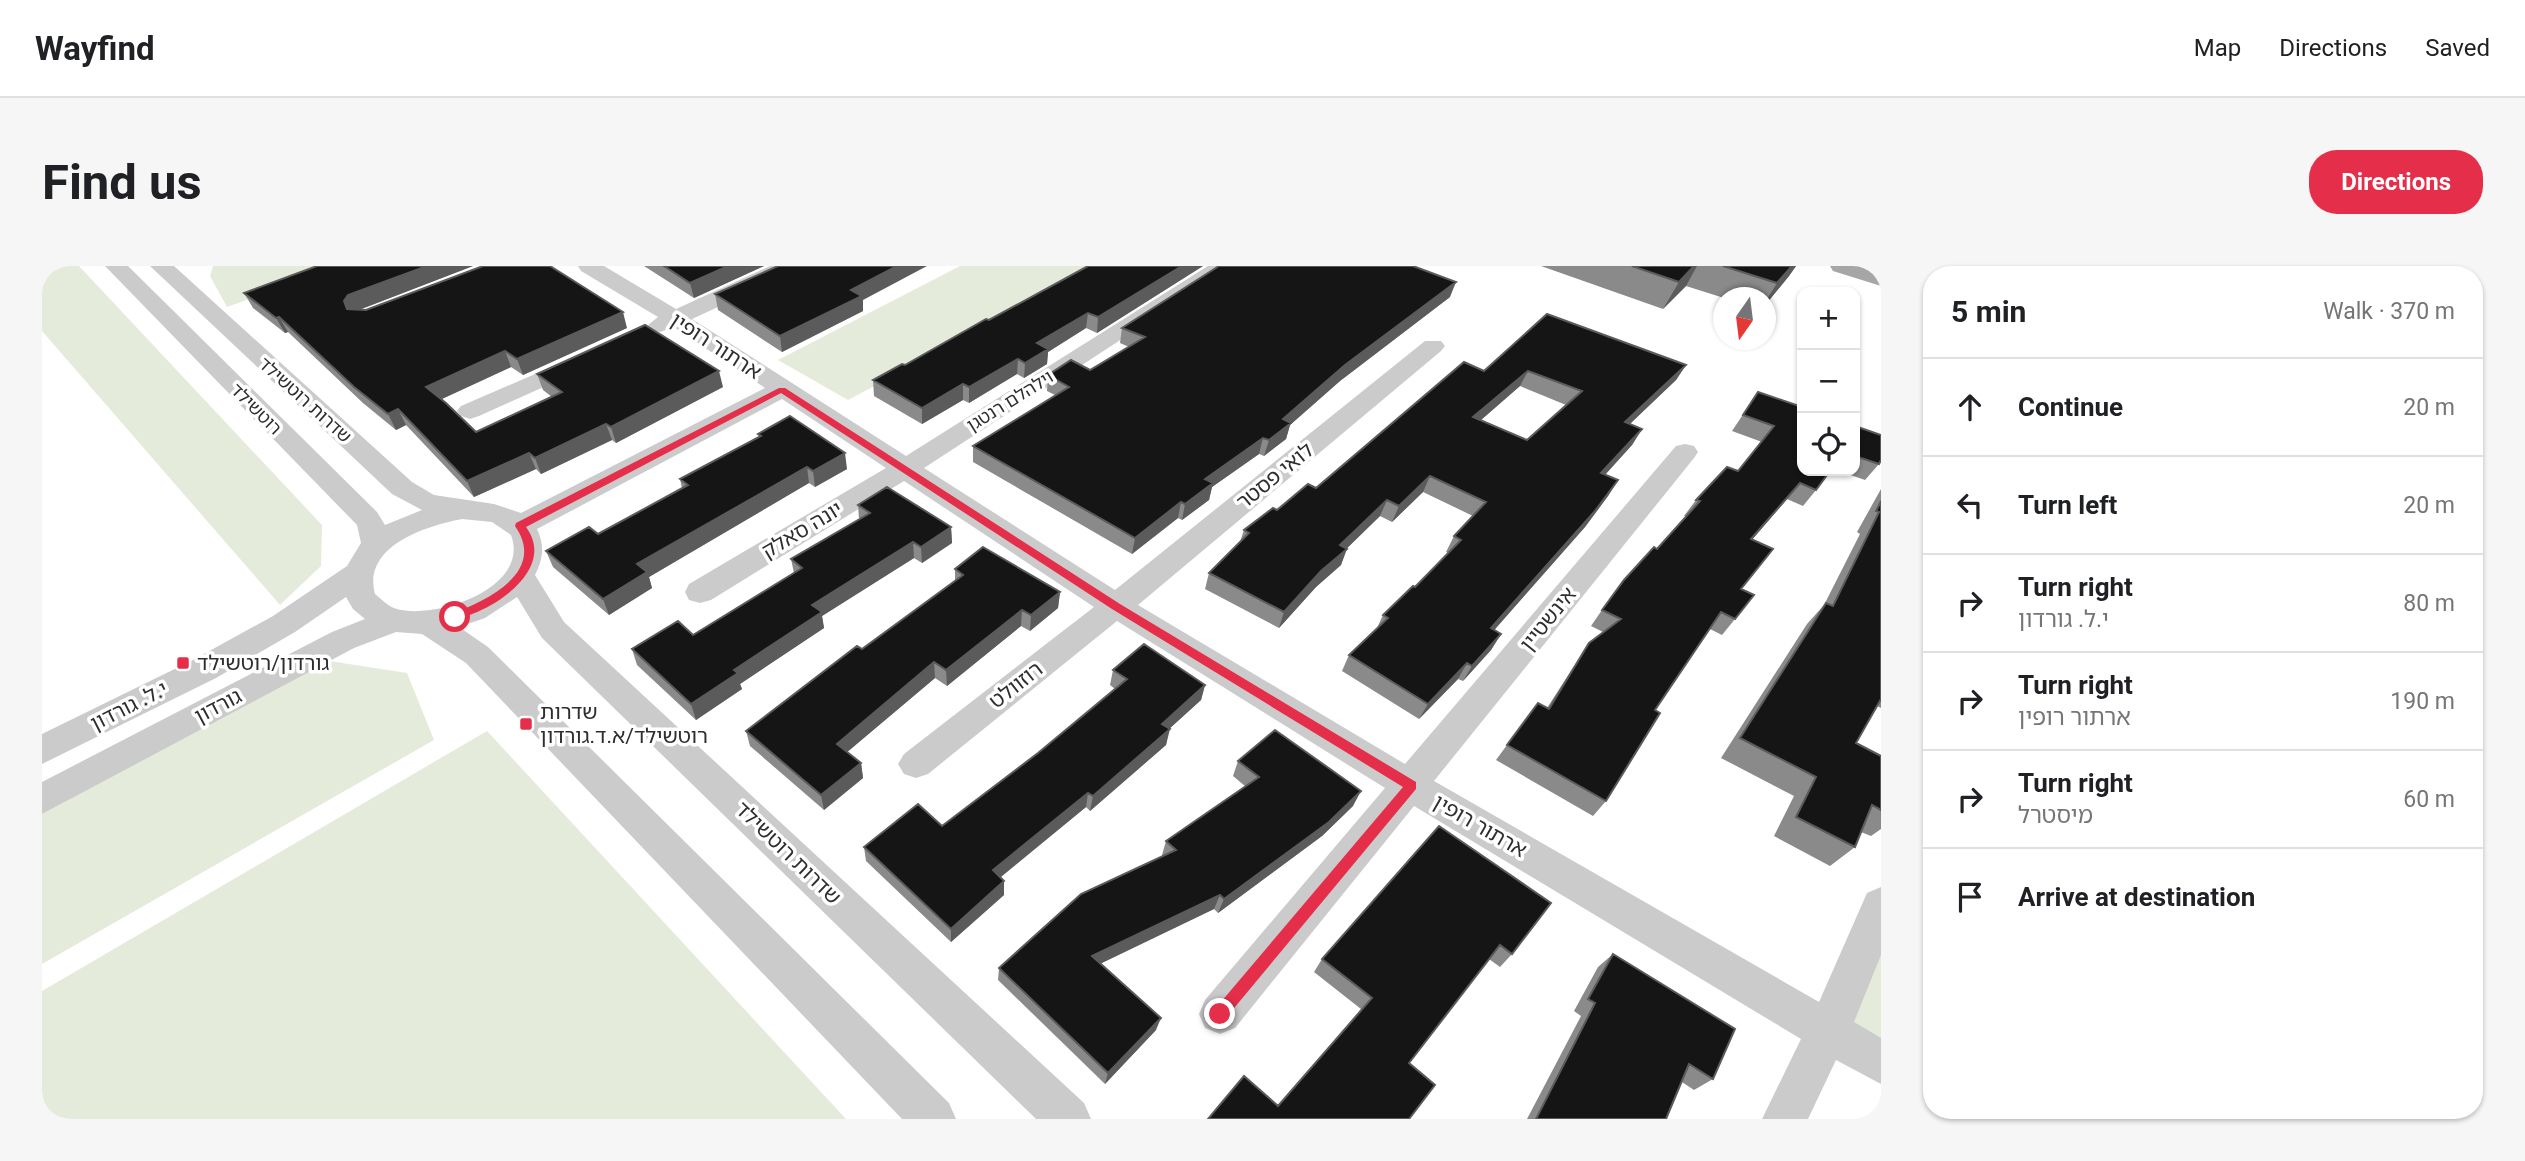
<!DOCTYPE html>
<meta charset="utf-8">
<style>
:root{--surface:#fff;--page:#f6f6f6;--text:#202124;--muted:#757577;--line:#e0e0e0;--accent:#e52f4a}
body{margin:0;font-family:Roboto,"Noto Sans Hebrew",sans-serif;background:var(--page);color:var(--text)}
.controls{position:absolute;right:21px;top:21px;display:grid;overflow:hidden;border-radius:14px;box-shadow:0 2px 5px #0004}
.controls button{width:63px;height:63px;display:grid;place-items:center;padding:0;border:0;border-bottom:2px solid var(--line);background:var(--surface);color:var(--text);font:35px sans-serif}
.compass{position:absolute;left:1671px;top:21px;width:63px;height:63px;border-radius:50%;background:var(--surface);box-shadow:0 2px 5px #0004;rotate:194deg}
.stop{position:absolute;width:21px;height:21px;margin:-16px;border:5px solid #e52f4a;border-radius:50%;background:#fff}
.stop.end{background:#e52f4a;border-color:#fff;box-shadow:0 2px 7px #0008}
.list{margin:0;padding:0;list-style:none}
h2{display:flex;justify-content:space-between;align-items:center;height:91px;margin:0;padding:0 28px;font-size:30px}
h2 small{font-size:23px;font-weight:400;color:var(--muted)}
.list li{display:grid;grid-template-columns:46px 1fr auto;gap:21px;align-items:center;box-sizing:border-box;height:98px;padding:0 28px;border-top:2px solid var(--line)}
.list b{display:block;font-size:26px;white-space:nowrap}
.list p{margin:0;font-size:23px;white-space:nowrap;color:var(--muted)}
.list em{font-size:23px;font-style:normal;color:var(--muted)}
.icon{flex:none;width:38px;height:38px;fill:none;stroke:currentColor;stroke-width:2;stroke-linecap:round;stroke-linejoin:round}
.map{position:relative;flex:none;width:1839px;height:853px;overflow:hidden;border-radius:28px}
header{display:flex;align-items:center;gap:42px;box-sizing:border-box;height:98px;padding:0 35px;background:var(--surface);border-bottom:2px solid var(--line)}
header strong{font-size:33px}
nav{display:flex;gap:38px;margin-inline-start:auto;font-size:24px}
.intro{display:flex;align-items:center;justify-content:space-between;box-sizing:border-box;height:168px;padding:0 42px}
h1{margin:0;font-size:49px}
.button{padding:18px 32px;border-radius:28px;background:var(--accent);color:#fff;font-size:24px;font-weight:700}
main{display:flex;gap:42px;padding:0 42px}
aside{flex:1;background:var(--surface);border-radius:28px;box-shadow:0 2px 5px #0004}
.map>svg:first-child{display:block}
</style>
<header>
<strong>Wayfind</strong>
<nav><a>Map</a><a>Directions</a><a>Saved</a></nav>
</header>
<div class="intro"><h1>Find us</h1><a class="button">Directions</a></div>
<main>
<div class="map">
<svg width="1839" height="853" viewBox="0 0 1839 853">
<rect width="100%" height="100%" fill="#fff"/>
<!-- green -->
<path fill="#e5ebdb" d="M0,0h37l243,259 -1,41 -41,39 -238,-274z
M171,0h127l-113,41 -17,-31z
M918,0h142l-254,134 -70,-40z
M281,394l84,13 27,67 -392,224v-150z
M445,465l359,388h-804v-128z
M1839,639v157l-53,-32z"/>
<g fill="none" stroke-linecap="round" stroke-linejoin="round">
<!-- minor -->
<path fill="#cbcbcb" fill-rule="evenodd" d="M63,0h23l249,246 8,13 37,-15 -30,-16 -242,-228h24l238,216 22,13 60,9 27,9 244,-125 -91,-61 -14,5 -8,-2 -4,-5 10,-8 -77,-46 -3,-5h26l72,43 94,-43h29l-3,5 -104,48 214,137 302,-190h26l-310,202 191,122 310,-249h16l4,5 -4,5 -303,254 267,159 271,-318 9,-2 9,2 4,6 -4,6 -260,323 385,221 48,-109 14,-6v68l-27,67 27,16v46l-45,-24 -28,59h-46l39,-80 -387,-233 -179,222 -15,6 -15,-6 -6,-14 6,-14 180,-212 -268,-167 -189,153 -12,4 -12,-4 -6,-10 6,-10 190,-147 -190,-126 -193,119 -11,3 -11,-3 -4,-8 4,-8 197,-116 -104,-69 -245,130c8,17 6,30 -2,46l29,47 520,481 7,16h-55l-494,-481 -25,-41 -32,21 -26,9 29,20 461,456 7,16h-54l-436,-456 -44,-29 -26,-2 -42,16 -312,166v-32l290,-150 33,-13 -12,-10 -7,-12 -51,35 -79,46 -174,86v-30l151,-74 80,-44 74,-50 14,-23 -4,-18zM420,253l30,3 19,13c20,53 -75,85 -114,74 -8,-2 -15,-9 -22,-15 -13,-48 51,-68 87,-75z
M537,89l9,2 3,5 -3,5 -109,49 -9,3 -9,-3 -4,-5 4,-5z"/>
<!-- major -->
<path fill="#a6a6a6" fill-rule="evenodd" d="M1788,0h38l13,4v16l-48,-15z"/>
</g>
<!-- wall -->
<path fill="#8a8a8a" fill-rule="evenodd" d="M275,0h156l-114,44 268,18 -104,47 -12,-8 -69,32 34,33 76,-35 -9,-7 -6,-16 186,13 -107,56 -4,-3 -71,34 -5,-5 -62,28 -68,-72 -10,5 -33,-27 -75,-71 -3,1 -32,-25 -9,-15z
M602,0h120l-70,32z
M1161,0l-106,67 -11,-5 -38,24 -1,12 -23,14 -7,-4 -48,29 -6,-3 -41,24 -48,-28 -1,-16 32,-15 84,-45z
M1499,0h255l-7,10 -23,28v-6h-42l-38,-12 -23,23z
M673,28l148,6v11l-81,41 -64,-42z
M1408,31l-110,84 -50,44 -4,14 -22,17 -5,-2 -47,33 -3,13 -27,20 -4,-2 -46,36 -159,-92v-16l82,-51 -8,-4 1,-16 42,-5 39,-23 -9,-4 2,-15z
M1644,99l-10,15 -46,44 12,5 -10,16 -27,30 13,5 -10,16 -23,31 -91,103 7,4 -10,16 -28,31 -5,-2 -39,40 -77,-48 7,-16 28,-27 6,-13 32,-28 33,-34 -2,-1 8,-16 19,-20 -50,-24 -31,30 -12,-6 -34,33 -5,16 -25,22 -37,41 -74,-39 4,-16 31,-31 4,-12 72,-42 168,-117zM1478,120l46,19 -39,35 -46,-20z
M1716,126l58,98 -13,16 -16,-7 -35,40 -11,50 -6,30 -13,16 -12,-6 -55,81 -49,91 -13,15 -97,-56 11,-15 40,-37 42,-65 14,-11 -12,-6 11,-16 84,-94h-2l12,-16 42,-29 24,-29 -30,-11z
M1813,160l24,38 -14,16 -26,-9h16z
M716,168l89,35 -32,18 -6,-4 -160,94 3,11 -43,27 -56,-48 -7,-16 52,-17 84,-46 -2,-9 79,-42z
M1839,223v219l-4,-2 -21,37 25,13v73l-10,7 -10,-4 -6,15 -25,19 -56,-30 20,-40 -73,-38 86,-134 17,-19 36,-71 -3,-2z
M816,239l93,22 1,16 -30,20 -8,-5 -92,58 2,12 -84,56 2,5 -46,31 -59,-55 -5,-16 61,-14 101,-62 -3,-14 68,-40z
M913,303l105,23 -2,16 -28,23 -9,-5 -74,60 -12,-8 -88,74 14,11 2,15 -39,32 -74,-64 -4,-15 116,-82 93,-68z
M1071,404l92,15 -4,15 -32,29 -3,16 -76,66 -4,-4 -85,70 3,18 -53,47 -85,-81 -2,-14 78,-21 96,-73 77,-64 -5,-4z
M1196,495l115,45 -31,30 -104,77 -4,-4 -114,55 56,66 -51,54 -107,-104 1,-12 164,-112 -1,-1 4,-14 79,-55 -12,-10z
M1397,560l73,128 -12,13 -11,-8 -211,147 83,-97 -47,-37 8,-13z
M1571,688l100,125 -19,11 -12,-8 -16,37h-139l54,-103 -7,-5 24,-44z"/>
<!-- shaded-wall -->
<path fill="#5b5b5b" d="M385,0h46l-117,45 -1,13 -11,-23 4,-6z
M686,0h36l-70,32 -4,-15z
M855,0h30l-64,34v11l-81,41 -2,-16 71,-46z
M1140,0h21l-106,67 1,-16z
M1652,0h3l-11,20 -23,23 16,-27z
M1750,0h4l-7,10 -23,28v-3l11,-18z
M1414,16l-6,15 -110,84 -50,44 -4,14 -22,17 5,-16 14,-21 62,-54z
M581,46l4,16 -104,47 -6,-16z
M1046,47l-2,15 -38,24 -1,12 -23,14 1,-15 12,-20z
M237,51l9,15 -3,1 -9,-15z
M463,85l6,16 -78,36 -7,-16z
M976,93l-1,15 -48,29v-16z
M1644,99l-10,15 -61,58 10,-16z
M677,105l4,16 -107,56 -5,-16z
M1486,105l-8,15 -54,47 7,-16z
M921,118v16l-41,24v-16z
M356,143l8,16 -10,5 -8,-16z
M564,158l6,16 -71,34 -6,-16z
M1600,163l-10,16 -40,44 9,-16z
M1221,172l-4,16 -47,33 -3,13 -27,20 3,-16 20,-25z
M487,187l7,16 -62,28 -7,-16z
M803,187l2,16 -32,18 -2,-16z
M765,201l2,16 -160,94 3,11 -43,27 -6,-16 34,-35z
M1388,210l-7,16 -31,30 7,-16z
M1576,214l-10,16 -23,31 -103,117 9,-16z
M1758,217l-13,16 -48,56 12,-16z
M1345,234l-7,16 -43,42 10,-9 -6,16 -25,22 -37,41 5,-16 56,-67z
M1139,236l-3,16 -46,36 3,-16z
M909,261l1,16 -30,20 -1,-16z
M871,276l1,16 -92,58 2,12 -84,56 2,5 -46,31 -5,-16 121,-99z
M1018,326l-2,16 -28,23 1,-16z
M980,344l-1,16 -74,60 -1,-16z
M1459,368l-10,16 -28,31 9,-15z
M892,396l1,16 -96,81 -2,-15z
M1425,397l-9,16 -39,40 9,-15z
M1163,419l-4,15 -43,39 4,-15z
M1128,463l-4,16 -76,66 3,-15z
M819,497l2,15 -39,32 -3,-15z
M1319,525l-8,15 -31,30 -104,77 6,-14z
M1046,527l-2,14 -94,77 1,-14z
M962,615v14l-53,47v-13z
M1178,629l-6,14 -125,60 3,-13z
M1119,752l-5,12 -51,54 3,-11z"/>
<!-- building -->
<path fill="#151515" stroke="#5b5b5b" stroke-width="2" fill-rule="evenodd" d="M275,0h110l-79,29 -4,6 3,8 19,1 117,-44h67l73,46 -106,47 -12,-8 -79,36 20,16 30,29 86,-40 -25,-18 108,-49 74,46 -108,56 -5,-3 -71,34 -6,-5 -62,28 -69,-72 -10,5 -34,-27 -75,-70 -3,1 -32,-25z
M622,0h64l-38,17z
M736,0h119l-46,24 11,6 -82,40 -65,-42z
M1046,0h94l-84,51 -10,-4 -51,30 11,6 -23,14 -7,-4 -49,28 -6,-3 -41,24 -49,-28 29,-16 3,1 81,-46 3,1z
M1177,0h194l43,16 -111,83 -62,54 8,4 -22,17 -6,-2 -58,41 8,4 -28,21 -4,-2 -46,36 -162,-92 96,-59 -21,-12 23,-15 19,10 55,-33 -23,-9z
M1590,0h62l-15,16z
M1681,0h69l-15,17z
M1505,48l139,51 -61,57 17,7 -41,44 17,7 -23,31 -104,117 10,6 -29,32 -5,-3 -39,41 -79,-49 39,-37 -5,-3 30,-29 2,1 46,-47 -7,-4 32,-34 -56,-26 -31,30 -12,-6 -47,45 7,4 -26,22 -37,41 -75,-39 40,-40 -5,-3 29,-22 4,2 31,-26 8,4 148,-126 20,9zM1486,105l54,20 -55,49 -54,-23z
M1716,126l44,15v64h28l-14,19 -16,-7 -49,56 22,10 -32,40 13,6 -19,24 -14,-7 -66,98 5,3 -54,88 -99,-56 31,-42 11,6 40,-66 32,-24 -19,-9 22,-30 30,-33 3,2 43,-48 -4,-1 31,-33 11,4 36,-45 -31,-11z
M748,150l55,37 -32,18 -6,-4 -170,97 10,8 -44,27 -57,-48 43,-24 9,7 90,-49 -8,-6 81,-43 -3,-2z
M1813,160l26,9v25l-2,4 -24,-8z
M845,221l64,40 -30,20 -8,-5 -101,63 10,7 -88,58 4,3 -47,31 -59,-55 46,-28 15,14 109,-67 -11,-9 79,-46 -12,-8z
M1839,235v198l-25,44 25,13v54l-9,-5 -17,42 -59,-30 20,-40 -76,-39 86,-135 7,3 46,-94 -3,-1z
M941,281l77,45 -29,23 -9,-5 -76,60 -12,-8 -97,82 24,19 -40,32 -75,-64 111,-85 5,3 101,-74 -8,-6z
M1102,378l61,41 -43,39 8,5 -77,67 -5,-3 -95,77 11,11 -53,48 -87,-82 54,-43 24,22 96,-73 89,-74 -14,-9z
M1233,464l86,61 -32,31 -105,77 -4,-4 -128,61 69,62 -53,55 -109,-105 82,-74 95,-44 -10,-9 93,-64 -21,-16z
M1397,560l112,77 -39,51 -12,-9 -91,118 26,22 -26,34h-201l36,-43 34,30 94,-108 -50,-39z
M1571,688l122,75 -22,50 -24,-15 -23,55h-130l59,-116 -7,-4z"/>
<!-- route -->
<path fill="#e52f4a" d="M737,122h6l335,216 296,178v7l-191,230h-10l-2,-5 2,-5 188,-222 -291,-178 -331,-216 -255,134c28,38 -21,75 -54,87 -7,3 -13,6 -21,5v-5c37,-14 96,-42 64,-88l1,-3z"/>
<!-- markers -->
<g fill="#e52f4a" stroke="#fff" stroke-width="2.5">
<rect x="134" y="390" width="14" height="14" rx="3.5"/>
<rect x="477" y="451" width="14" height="14" rx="3.5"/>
</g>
<g text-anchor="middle" stroke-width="7" stroke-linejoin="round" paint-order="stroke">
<!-- far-street labels -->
<g font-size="18" fill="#2e2e2e" stroke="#fff">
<text transform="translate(263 134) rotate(42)" y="6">שדרות רוטשילד</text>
<text transform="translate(968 135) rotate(-32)" y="6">וילהלם רנטגן</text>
<text transform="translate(214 143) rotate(45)" y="6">רוטשילד</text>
</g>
<!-- street labels -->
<g font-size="21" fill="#2e2e2e" stroke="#fff">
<text transform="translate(674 80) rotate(33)" y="7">ארתור רופין</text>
<text transform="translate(1233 210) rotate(-39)" y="7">לואי פסטר</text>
<text transform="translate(760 264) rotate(-31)" y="7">יונה סאלק</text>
<text transform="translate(1506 353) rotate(-51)" y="7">אינשטיין</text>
<text transform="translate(974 419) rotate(-38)" y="7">רוזוולט</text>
<text transform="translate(87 440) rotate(-27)" y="7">י.ל. גורדון</text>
<text transform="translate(176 440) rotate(-28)" y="7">גורדון</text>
<text transform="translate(1438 560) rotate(30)" y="7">ארתור רופין</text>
<text transform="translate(746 587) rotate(44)" y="7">שדרות רוטשילד</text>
</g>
<!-- poi labels -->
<g font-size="21" fill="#2e2e2e" stroke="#fff" text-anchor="start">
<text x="155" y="404">גורדון/רוטשילד</text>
<text x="498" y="453">שדרות<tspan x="498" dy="24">רוטשילד/א.ד.גורדון</tspan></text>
</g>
</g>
</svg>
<div class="controls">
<button>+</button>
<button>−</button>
<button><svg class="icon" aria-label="locate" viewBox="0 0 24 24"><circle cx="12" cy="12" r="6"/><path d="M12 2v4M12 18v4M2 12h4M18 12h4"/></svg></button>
</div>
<svg class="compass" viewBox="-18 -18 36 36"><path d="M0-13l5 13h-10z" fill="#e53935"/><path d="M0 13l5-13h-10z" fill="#757577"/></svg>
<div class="stop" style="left:413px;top:351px"></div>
<div class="stop end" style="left:1178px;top:748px"></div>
</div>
<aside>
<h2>5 min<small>Walk · 370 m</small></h2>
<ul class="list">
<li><svg class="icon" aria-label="ahead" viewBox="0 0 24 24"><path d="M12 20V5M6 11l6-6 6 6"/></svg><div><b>Continue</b></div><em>20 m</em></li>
<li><svg class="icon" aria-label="left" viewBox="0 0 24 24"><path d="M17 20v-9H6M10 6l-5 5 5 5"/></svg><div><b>Turn left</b></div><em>20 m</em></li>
<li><svg class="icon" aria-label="right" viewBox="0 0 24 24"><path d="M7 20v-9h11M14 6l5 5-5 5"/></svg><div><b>Turn right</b><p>י.ל. גורדון</p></div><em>80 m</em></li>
<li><svg class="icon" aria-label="right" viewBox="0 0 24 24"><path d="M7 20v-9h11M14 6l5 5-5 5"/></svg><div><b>Turn right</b><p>ארתור רופין</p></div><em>190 m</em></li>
<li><svg class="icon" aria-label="right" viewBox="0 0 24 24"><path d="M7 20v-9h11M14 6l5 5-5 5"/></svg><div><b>Turn right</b><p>מיסטרל</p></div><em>60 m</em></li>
<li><svg class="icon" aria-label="arrive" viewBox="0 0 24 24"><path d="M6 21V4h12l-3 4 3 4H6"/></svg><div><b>Arrive at destination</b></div></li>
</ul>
</aside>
</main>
